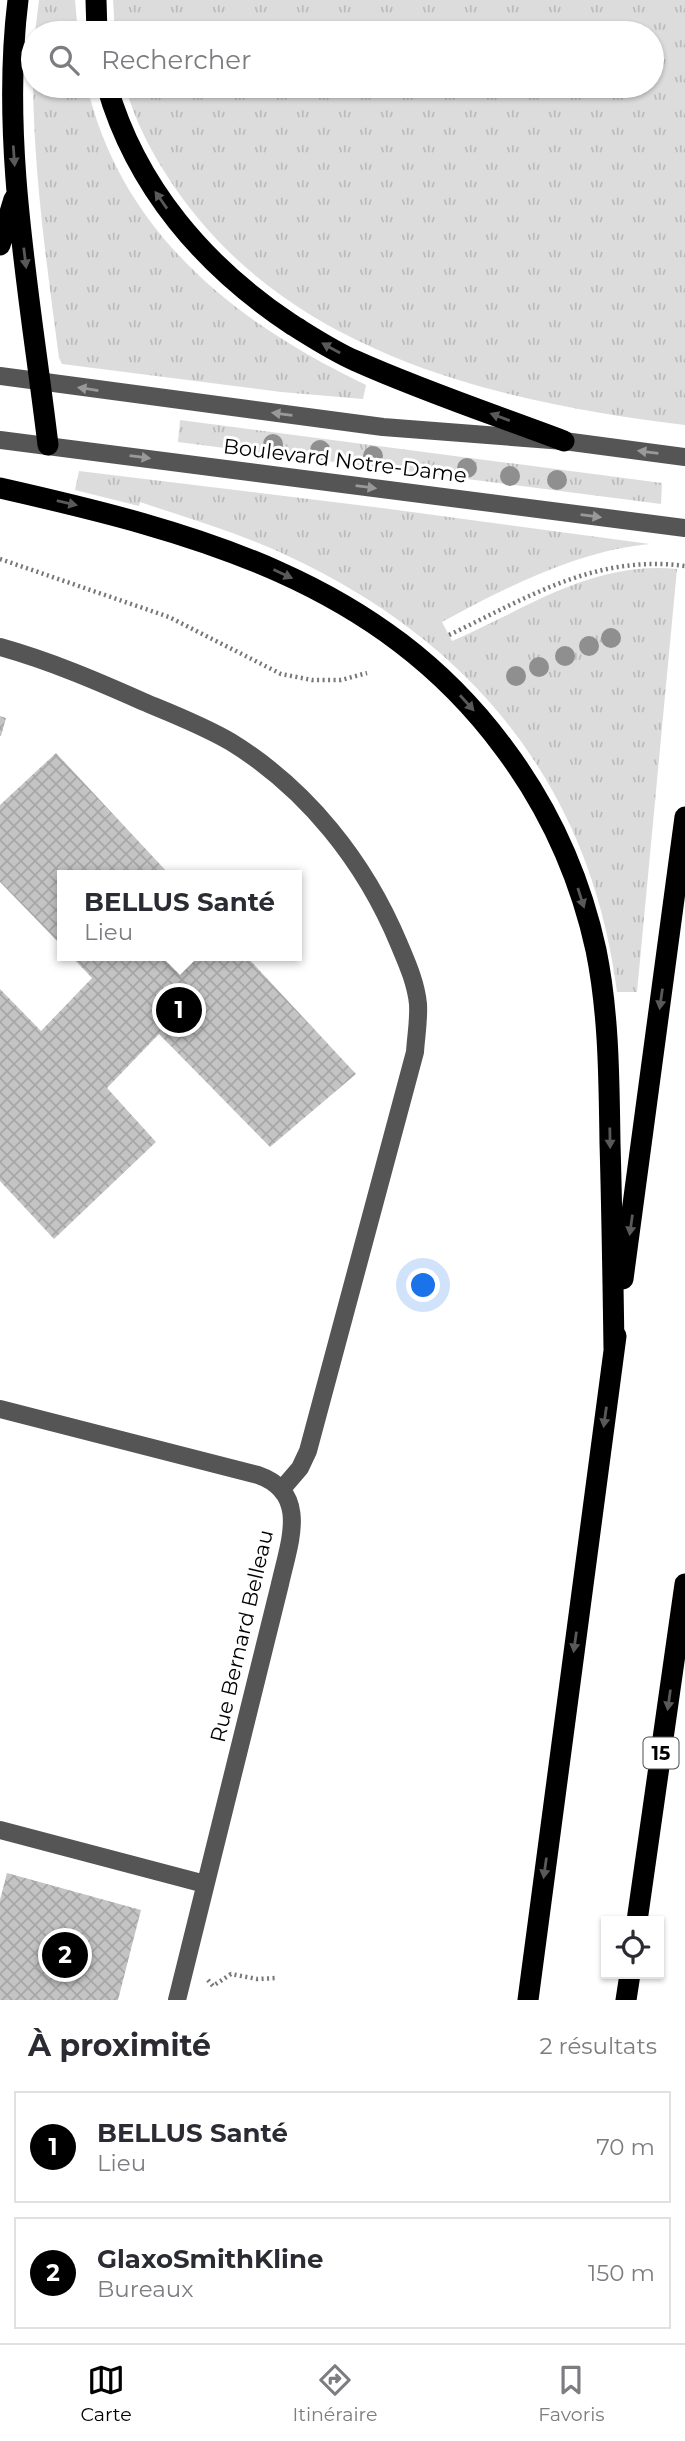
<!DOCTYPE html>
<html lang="fr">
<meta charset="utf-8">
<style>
:root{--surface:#fff;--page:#f2f2f3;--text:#2b2b33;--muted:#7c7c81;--line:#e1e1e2;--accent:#000}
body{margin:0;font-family:Montserrat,sans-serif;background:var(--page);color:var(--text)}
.controls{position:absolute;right:21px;bottom:21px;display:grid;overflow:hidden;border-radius:0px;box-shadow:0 2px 5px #0004}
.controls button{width:63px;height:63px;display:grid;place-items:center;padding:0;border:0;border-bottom:2px solid var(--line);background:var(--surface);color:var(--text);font:35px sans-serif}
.you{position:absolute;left:424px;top:1286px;width:24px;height:24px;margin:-18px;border:5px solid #fff;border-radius:50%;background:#1a73e8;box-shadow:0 0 0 10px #1a73e833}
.badge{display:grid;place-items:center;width:46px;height:46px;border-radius:50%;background:var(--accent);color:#fff;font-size:23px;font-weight:700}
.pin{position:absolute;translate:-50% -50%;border:4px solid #fff;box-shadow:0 2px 7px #0006}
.popup{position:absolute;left:57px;top:870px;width:245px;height:91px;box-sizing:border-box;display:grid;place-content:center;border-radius:0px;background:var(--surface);filter:drop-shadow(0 2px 5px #0005);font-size:23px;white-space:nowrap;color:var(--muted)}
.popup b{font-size:26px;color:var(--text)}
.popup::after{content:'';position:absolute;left:50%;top:100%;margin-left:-14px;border:14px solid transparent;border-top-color:var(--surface)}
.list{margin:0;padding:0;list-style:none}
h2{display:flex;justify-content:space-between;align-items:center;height:91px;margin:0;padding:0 28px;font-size:30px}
h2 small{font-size:23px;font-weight:400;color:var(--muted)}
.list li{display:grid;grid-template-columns:46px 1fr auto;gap:21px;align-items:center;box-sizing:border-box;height:112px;margin:0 14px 14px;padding:0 14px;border:2px solid var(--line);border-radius:0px}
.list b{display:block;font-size:26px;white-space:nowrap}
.list p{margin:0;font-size:23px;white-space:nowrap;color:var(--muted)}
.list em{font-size:23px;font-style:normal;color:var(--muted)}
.icon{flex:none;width:38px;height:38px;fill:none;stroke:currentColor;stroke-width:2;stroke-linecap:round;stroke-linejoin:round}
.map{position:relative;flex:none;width:685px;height:2000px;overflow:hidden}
.search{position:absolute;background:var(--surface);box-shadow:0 2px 5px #0004;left:21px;right:21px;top:21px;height:77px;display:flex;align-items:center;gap:18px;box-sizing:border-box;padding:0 24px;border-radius:38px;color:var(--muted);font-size:26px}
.sheet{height:343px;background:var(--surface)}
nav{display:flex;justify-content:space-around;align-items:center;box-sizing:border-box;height:98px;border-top:2px solid var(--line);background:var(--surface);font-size:19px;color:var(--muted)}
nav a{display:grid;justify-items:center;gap:4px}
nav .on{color:var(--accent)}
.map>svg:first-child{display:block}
</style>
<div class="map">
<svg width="685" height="2000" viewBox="0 0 685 2000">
<defs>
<pattern id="grass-tufts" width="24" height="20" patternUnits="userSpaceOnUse" patternTransform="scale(1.75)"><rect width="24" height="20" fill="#dcdcdc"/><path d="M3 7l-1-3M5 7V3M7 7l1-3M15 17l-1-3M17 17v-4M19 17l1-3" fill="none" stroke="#bbb"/></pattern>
<pattern id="building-cross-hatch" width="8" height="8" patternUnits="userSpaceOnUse" patternTransform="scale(1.75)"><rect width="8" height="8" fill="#c4c4c4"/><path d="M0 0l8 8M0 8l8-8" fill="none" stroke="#a7a7a7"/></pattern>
</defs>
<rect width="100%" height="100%" fill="#fff"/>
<!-- grass -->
<path fill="url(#grass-tufts)" d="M39,0h36l3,33h-43z
M113,0h572v425c-180,-22 -380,-67 -496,-218 -28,-37 -51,-76 -64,-121h527v-53h-537z
M33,78v8h54c35,148 149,237 279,299l-3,14 -82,-7 -219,-28 -3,-6c-12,-91 -25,-182 -26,-275z
M180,420l482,63 -1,21 -483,-62z
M79,471l303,37 268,36c-70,6 -146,44 -208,78l10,19c75,-32 139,-80 225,-72l-40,423h-20c-26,-204 -143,-349 -327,-435 -47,-23 -100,-38 -150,-55l-1,4 -64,-16z"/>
<!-- building -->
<path fill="url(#building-cross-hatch)" d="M0,716l6,2 -5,18h-1z
M56,753l114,122h-108v71l-62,-64v-77z
M71,956h175l110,118 -86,73 -111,-113 -52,54 49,54 -102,97 -54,-58v-192l41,42 51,-53z
M7,1873l134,37 -23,90h-118v-100z"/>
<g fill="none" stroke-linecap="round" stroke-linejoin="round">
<!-- path -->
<path stroke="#777" stroke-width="4.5" stroke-dasharray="2 3.5" stroke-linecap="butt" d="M0,559l169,58 112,57 31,6h29l26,-7
M449,635c78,-37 146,-81 236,-69
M208,1980l5,6 18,-12 26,5 20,-1"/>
<!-- minor -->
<path stroke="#555" stroke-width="18" d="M0,376l383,51 181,14 121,16
M0,440l685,88
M0,647c50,14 97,34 144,55 29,12 60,24 87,40 76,47 134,120 168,202 8,19 17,39 19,60 1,16 -2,32 -3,48l-107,399 -8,17 -18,21
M0,1409l258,66c52,18 31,68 22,109l-103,416
M0,1830l205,54"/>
<!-- highway -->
<path stroke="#000" stroke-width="21" d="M18,0c-18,145 13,301 30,445
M96,0l1,33
M107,86c29,101 97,180 184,238 21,13 42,27 65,37 67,30 139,54 208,80
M0,245l14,-46
M0,488c194,44 380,92 504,260 45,60 76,129 92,202 13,64 13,129 14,193 2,69 3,137 4,206
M623,1279l62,-462
M637,1921l48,-337
M528,2000l88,-664
M626,2000l4,-26"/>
</g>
<!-- trees -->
<g fill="#8f8f8f">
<circle cx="273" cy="444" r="10"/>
<circle cx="320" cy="450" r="10"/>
<circle cx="373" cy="456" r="10"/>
<circle cx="467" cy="468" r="10"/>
<circle cx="510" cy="476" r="10"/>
<circle cx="557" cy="480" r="10"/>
<circle cx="611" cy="638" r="10"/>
<circle cx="589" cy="646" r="10"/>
<circle cx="565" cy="656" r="10"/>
<circle cx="539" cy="667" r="10"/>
<circle cx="516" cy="676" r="10"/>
</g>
<!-- one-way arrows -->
<defs><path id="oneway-solid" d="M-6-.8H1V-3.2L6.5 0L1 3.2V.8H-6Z" transform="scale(1.75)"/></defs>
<g fill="#595959">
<use href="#oneway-solid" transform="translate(14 156) rotate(86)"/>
<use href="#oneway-solid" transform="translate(161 200) rotate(-125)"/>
<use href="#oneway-solid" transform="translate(25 258) rotate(83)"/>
<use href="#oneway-solid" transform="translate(331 348) rotate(-151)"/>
<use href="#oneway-solid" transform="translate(500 417) rotate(-159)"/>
<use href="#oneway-solid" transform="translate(67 503) rotate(13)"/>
<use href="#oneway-solid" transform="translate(283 574) rotate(25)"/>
<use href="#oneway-solid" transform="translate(467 703) rotate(48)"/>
<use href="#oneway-solid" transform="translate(581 898) rotate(72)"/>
<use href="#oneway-solid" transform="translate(661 999) rotate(98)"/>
<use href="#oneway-solid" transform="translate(610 1138) rotate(89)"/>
<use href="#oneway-solid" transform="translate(631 1225) rotate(98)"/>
<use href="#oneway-solid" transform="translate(605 1417) rotate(98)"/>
<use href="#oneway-solid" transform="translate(575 1642) rotate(98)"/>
<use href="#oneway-solid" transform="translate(669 1700) rotate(98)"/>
<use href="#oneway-solid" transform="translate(545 1868) rotate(98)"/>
</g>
<g fill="#999">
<use href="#oneway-solid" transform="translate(88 389) rotate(-171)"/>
<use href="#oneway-solid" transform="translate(282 414) rotate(-173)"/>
<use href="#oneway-solid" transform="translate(648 452) rotate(-173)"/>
<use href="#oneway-solid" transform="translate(140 457) rotate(7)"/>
<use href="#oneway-solid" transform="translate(366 487) rotate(7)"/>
<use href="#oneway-solid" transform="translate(591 516) rotate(7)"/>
</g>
<g text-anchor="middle" stroke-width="6" stroke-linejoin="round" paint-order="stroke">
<!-- shield labels -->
<rect fill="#fff" stroke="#4c4c4c" stroke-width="2" x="643.5" y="1737.5" width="35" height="31" rx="5"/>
<g font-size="19" font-weight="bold" fill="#000">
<text x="661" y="1760">15</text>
</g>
<!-- street labels -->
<g font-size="21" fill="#000" stroke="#fff">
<text transform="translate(345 461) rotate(7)" y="7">Boulevard Notre-Dame</text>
<text transform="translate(242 1636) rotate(-77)" y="7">Rue Bernard Belleau</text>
</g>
</g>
</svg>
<div class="controls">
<button><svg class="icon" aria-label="locate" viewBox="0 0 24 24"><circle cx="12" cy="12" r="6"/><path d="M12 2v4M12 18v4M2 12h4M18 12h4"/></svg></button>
</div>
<div class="you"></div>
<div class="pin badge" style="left:179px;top:1010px">1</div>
<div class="popup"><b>BELLUS Santé</b>Lieu</div>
<div class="pin badge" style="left:65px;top:1955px">2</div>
<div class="search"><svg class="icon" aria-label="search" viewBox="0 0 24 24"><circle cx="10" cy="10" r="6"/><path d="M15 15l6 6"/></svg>Rechercher</div>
</div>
<section class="sheet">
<h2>À proximité<small>2 résultats</small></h2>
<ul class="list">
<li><span class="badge">1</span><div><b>BELLUS Santé</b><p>Lieu</p></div><em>70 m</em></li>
<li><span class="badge">2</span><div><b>GlaxoSmithKline</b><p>Bureaux</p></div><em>150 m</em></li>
</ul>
</section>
<nav>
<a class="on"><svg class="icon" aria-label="map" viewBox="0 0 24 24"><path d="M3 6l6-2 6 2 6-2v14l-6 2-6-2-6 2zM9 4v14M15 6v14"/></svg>Carte</a>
<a><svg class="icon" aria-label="directions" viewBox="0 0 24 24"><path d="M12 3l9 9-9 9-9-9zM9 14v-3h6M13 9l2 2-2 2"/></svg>Itinéraire</a>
<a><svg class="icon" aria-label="saved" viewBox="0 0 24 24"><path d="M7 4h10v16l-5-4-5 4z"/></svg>Favoris</a>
</nav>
